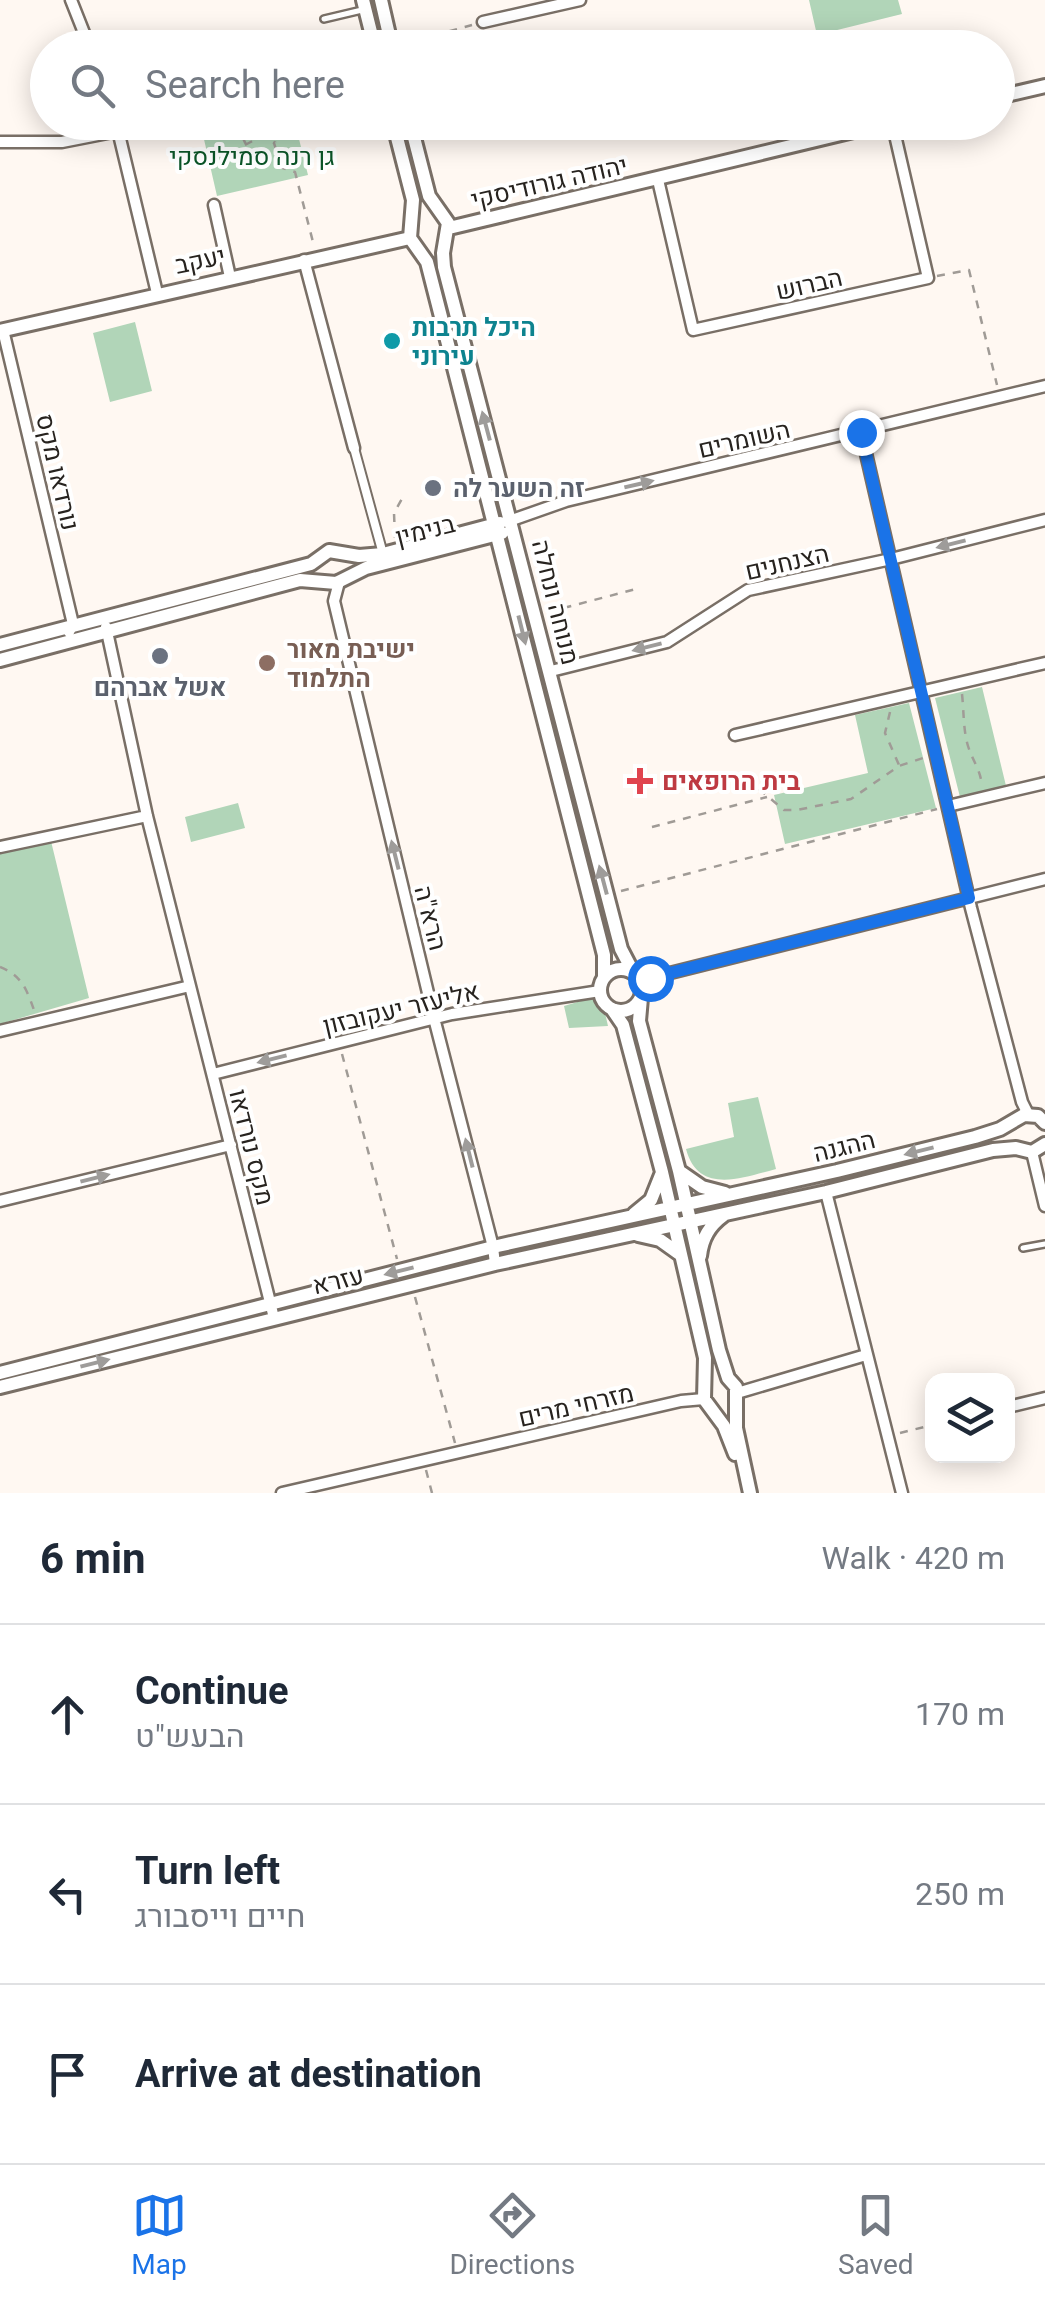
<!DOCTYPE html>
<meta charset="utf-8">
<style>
:root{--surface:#fff;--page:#f2f2f3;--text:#1f2937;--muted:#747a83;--line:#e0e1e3;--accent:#1a73e8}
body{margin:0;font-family:Roboto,Heebo,sans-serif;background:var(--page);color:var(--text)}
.controls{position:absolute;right:30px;bottom:30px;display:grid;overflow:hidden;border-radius:20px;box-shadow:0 5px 25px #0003}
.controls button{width:90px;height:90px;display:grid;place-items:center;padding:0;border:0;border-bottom:2px solid var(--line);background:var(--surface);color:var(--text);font:50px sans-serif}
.stop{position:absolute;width:30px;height:30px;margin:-22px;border:8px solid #1a73e8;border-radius:50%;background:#fff}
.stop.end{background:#1a73e8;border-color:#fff;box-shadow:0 2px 10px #0008}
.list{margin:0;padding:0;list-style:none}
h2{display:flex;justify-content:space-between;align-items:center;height:130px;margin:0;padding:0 40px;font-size:42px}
h2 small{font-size:32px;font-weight:400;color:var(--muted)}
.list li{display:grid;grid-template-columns:65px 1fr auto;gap:30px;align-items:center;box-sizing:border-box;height:180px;padding:0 40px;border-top:2px solid var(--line)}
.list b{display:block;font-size:38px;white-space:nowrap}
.list p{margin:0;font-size:32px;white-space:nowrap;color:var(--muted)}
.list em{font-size:32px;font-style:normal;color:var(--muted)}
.icon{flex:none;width:55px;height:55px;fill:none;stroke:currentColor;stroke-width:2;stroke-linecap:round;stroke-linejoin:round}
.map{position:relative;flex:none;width:1045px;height:1493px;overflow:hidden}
.search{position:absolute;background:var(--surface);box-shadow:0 5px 25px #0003;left:30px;right:30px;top:30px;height:110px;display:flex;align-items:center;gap:25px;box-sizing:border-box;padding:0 35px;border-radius:55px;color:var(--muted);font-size:38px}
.sheet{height:670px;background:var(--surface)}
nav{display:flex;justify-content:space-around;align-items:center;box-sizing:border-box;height:140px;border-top:2px solid var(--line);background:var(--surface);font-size:28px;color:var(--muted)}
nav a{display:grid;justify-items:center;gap:5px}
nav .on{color:var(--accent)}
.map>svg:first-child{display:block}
</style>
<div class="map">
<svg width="1045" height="1493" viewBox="0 0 1045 1493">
<rect width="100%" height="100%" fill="#fff8f2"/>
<!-- green -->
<path fill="#b1d5b8" d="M809,0h89l4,14 -85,21z
M259,122l36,1 13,52 -91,21 -14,-61z
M135,322l17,69 -42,11 -17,-69z
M982,687l26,107 -46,11 -27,-107z
M909,703l27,105 -151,36 -11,-49 94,-22 -13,-58z
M238,803l7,25 -54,14 -6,-25z
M50,837l39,161 -89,26v-176z
M601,995l7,31 -39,2 -5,-22z
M758,1097l18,72c-34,9 -78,26 -90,-20l48,-12 -6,-34z"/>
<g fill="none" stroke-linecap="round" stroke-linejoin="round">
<defs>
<path id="service" d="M324,19l38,-9
M1023,1248l22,-4"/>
<path id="pedestrian" d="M354,448l29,106"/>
<path id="minor" d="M71,0l19,48
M483,22l97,-22
M116,122l41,171
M0,142h62l56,-11
M658,180l35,150 235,-52 -36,-156
M214,205l16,72
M304,260l50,188
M3,330l70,294 -4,8
M861,432l110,476 51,194 6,12
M512,520l54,-19 479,-115
M339,582l-5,19 100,417 59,229 2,17
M106,627l41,189 127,502
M551,671l116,-29 81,-52 143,-31 154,-39
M735,735l310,-72
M948,806l97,-23
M0,847l147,-31
M639,977l11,1 395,-99
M0,1031l190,-45
M213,1074l239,-60 148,-23
M1032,1152l13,54
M826,1192l76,301
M0,1201l231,-56
M737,1393l129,-38
M1008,1407l37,-9
M282,1493l399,-92 23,-2"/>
<path id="tertiary" d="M363,0l12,48
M381,0l11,48
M998,97l47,-11
M393,122l20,78 -3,38 17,24 177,693v22
M410,122l19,74 19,27 -5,30 1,14 177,682 12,23
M449,228l442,-106
M0,331l410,-93
M0,645l311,-81 18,-13 30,5 24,-2 117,-31
M0,660l300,-80 36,3 30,-15 136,-35
M600 990a21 21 0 1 1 42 0a21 21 0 1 1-42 0Z
M641,998l-2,23 40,150 40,179 9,28 8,9v41l14,65
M612,1009l11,16 39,147 43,186 -1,41 20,27 11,28
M679,1171l23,16 23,6
M634,1214l17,-14 10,-25
M638,1235l22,5 21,15
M700,1256c2,-18 9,-30 24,-41
M0,1373l493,-126 344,-76 138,-34 25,-8 24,-14 14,1 7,7
M0,1387l495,-123 331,-72 167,-42 23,-2 16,4 13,-8"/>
</defs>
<!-- service casing -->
<use href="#service" stroke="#796f66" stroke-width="10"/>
<!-- pedestrian casing -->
<use href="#pedestrian" stroke="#796f66" stroke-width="12"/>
<!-- minor casing -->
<use href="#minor" stroke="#796f66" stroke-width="15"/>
<!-- tertiary casing -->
<use href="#tertiary" stroke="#796f66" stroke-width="18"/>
<!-- path -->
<path stroke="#a09b96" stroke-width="2.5" stroke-dasharray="8 8" stroke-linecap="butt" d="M403,44l69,-19
M238,122c9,37 22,39 57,50l19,74
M264,134l8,-7 8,2 -5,13
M245,145l17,-9 12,7 7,23
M937,276l32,-6 28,115
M395,538l-1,-25 9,-16
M548,612l92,-24
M962,694c2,18 1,35 6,52 5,16 13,24 14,41
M890,712l-5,21 14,32
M759,789l25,21h13l54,-11 48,-33 27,-9
M652,827l115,-30
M621,891l316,-82
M0,967c22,9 26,21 34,43
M342,1054l55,205
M415,1297l40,146
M900,1433l32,-8
M426,1470l6,23"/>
<!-- service -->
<use href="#service" stroke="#fff" stroke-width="5"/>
<!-- pedestrian -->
<use href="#pedestrian" stroke="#fff" stroke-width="8"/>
<!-- minor -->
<use href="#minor" stroke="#fff" stroke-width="10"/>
<!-- tertiary -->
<use href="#tertiary" stroke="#fff" stroke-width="12"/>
</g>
<!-- one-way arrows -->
<defs><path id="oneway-solid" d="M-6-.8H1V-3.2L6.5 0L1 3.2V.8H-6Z" transform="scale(2.5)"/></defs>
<g fill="#9e9c9a">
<use href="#oneway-solid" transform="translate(486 426) rotate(-105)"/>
<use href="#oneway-solid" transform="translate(639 484) rotate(-13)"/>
<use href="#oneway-solid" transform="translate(951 544) rotate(166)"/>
<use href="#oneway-solid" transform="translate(522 630) rotate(76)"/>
<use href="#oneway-solid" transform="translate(647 647) rotate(166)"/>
<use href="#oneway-solid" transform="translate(395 855) rotate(-104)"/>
<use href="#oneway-solid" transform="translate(603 880) rotate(-105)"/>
<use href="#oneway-solid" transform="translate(272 1059) rotate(166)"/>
<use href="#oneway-solid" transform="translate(919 1151) rotate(166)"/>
<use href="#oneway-solid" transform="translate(469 1153) rotate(-104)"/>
<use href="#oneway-solid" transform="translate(95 1178) rotate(-14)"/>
<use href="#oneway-solid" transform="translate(399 1271) rotate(166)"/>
<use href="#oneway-solid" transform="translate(95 1363) rotate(-14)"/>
</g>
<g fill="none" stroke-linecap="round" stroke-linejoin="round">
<!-- route -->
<path stroke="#1a73e8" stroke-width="12" d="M650,978l319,-80 -108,-466"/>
</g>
<!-- markers -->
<circle fill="#0f9aa8" stroke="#fff" stroke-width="4" cx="392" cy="341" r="10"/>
<g fill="#6b7280" stroke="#fff" stroke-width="4">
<circle cx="433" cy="488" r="10"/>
<circle cx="160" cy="656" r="10"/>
</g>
<circle fill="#8d6e63" stroke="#fff" stroke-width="4" cx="267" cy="663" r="10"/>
<path fill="#e0444e" stroke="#fff" stroke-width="4" d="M635 766h10v10h10v10h-10v10h-10v-10h-10v-10h10z"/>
<g text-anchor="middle" stroke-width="8" stroke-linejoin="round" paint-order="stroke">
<!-- park labels -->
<g font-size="25" fill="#0b5528" stroke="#fff">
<text x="252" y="165">גן רנה סמילנסקי</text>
</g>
<!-- street labels -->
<g font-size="25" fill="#27231f" stroke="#fff">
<text transform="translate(549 182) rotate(-13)" y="9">יהודה גורודיסקי</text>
<text transform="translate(200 260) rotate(-12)" y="9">יעקב</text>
<text transform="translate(809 284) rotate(-13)" y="9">הברוש</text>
<text transform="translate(744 439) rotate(-13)" y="9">השומרים</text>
<text transform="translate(58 472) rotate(77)" y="9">נורדאו מקס</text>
<text transform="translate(425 530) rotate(-14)" y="9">בנימין</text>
<text transform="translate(787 562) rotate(-13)" y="9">הצנחנים</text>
<text transform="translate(556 602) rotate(76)" y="9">מנוחה ונחלה</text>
<text transform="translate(431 918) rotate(76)" y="9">הרא"ה</text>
<text transform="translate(401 1008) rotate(-13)" y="9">אליעזר יעקובזון</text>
<text transform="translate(844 1146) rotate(-14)" y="9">ההגנה</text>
<text transform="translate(252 1147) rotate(76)" y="9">מקס נורדאו</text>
<text transform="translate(338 1280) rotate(-13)" y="9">עזרא</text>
<text transform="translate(576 1405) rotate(-13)" y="9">מזרחי מרים</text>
</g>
<!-- culture labels -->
<g font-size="25" font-weight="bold" fill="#0d838f" stroke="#fff" text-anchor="start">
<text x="412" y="336">היכל תרבות<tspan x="412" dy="29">עירוני</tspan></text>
</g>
<!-- worship labels -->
<g font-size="25" font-weight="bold" fill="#5b616d" stroke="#fff" text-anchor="start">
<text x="453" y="497">זה השער לה</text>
<text x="160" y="696" text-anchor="middle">אשל אברהם</text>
</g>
<!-- education labels -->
<g font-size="25" font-weight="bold" fill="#785e54" stroke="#fff" text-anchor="start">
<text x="287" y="658">ישיבת מאור<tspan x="287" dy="29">התלמוד</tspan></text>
</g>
<!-- health labels -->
<g font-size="25" font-weight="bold" fill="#be3a42" stroke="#fff" text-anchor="start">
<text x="662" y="790">בית הרופאים</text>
</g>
</g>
</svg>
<div class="controls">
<button><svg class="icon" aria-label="layers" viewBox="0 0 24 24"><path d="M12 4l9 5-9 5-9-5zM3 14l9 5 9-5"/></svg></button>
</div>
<div class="stop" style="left:650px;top:978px"></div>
<div class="stop end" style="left:861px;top:432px"></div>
<div class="search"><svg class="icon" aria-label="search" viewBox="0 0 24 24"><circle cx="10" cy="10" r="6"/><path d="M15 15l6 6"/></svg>Search here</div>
</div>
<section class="sheet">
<h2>6 min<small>Walk · 420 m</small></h2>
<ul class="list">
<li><svg class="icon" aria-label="ahead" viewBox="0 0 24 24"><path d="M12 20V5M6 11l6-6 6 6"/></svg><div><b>Continue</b><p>הבעש&quot;ט</p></div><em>170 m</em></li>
<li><svg class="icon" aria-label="left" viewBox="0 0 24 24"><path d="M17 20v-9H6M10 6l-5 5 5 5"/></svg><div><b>Turn left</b><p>חיים וייסבורג</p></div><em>250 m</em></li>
<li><svg class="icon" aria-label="arrive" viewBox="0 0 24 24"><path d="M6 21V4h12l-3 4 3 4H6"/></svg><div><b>Arrive at destination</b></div></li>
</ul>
</section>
<nav>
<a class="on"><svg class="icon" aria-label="map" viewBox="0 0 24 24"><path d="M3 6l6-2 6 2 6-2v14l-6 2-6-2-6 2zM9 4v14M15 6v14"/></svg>Map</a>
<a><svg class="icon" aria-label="directions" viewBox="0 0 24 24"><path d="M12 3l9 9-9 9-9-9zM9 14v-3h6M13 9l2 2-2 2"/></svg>Directions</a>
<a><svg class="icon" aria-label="saved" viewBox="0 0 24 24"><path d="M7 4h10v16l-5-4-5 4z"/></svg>Saved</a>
</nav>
